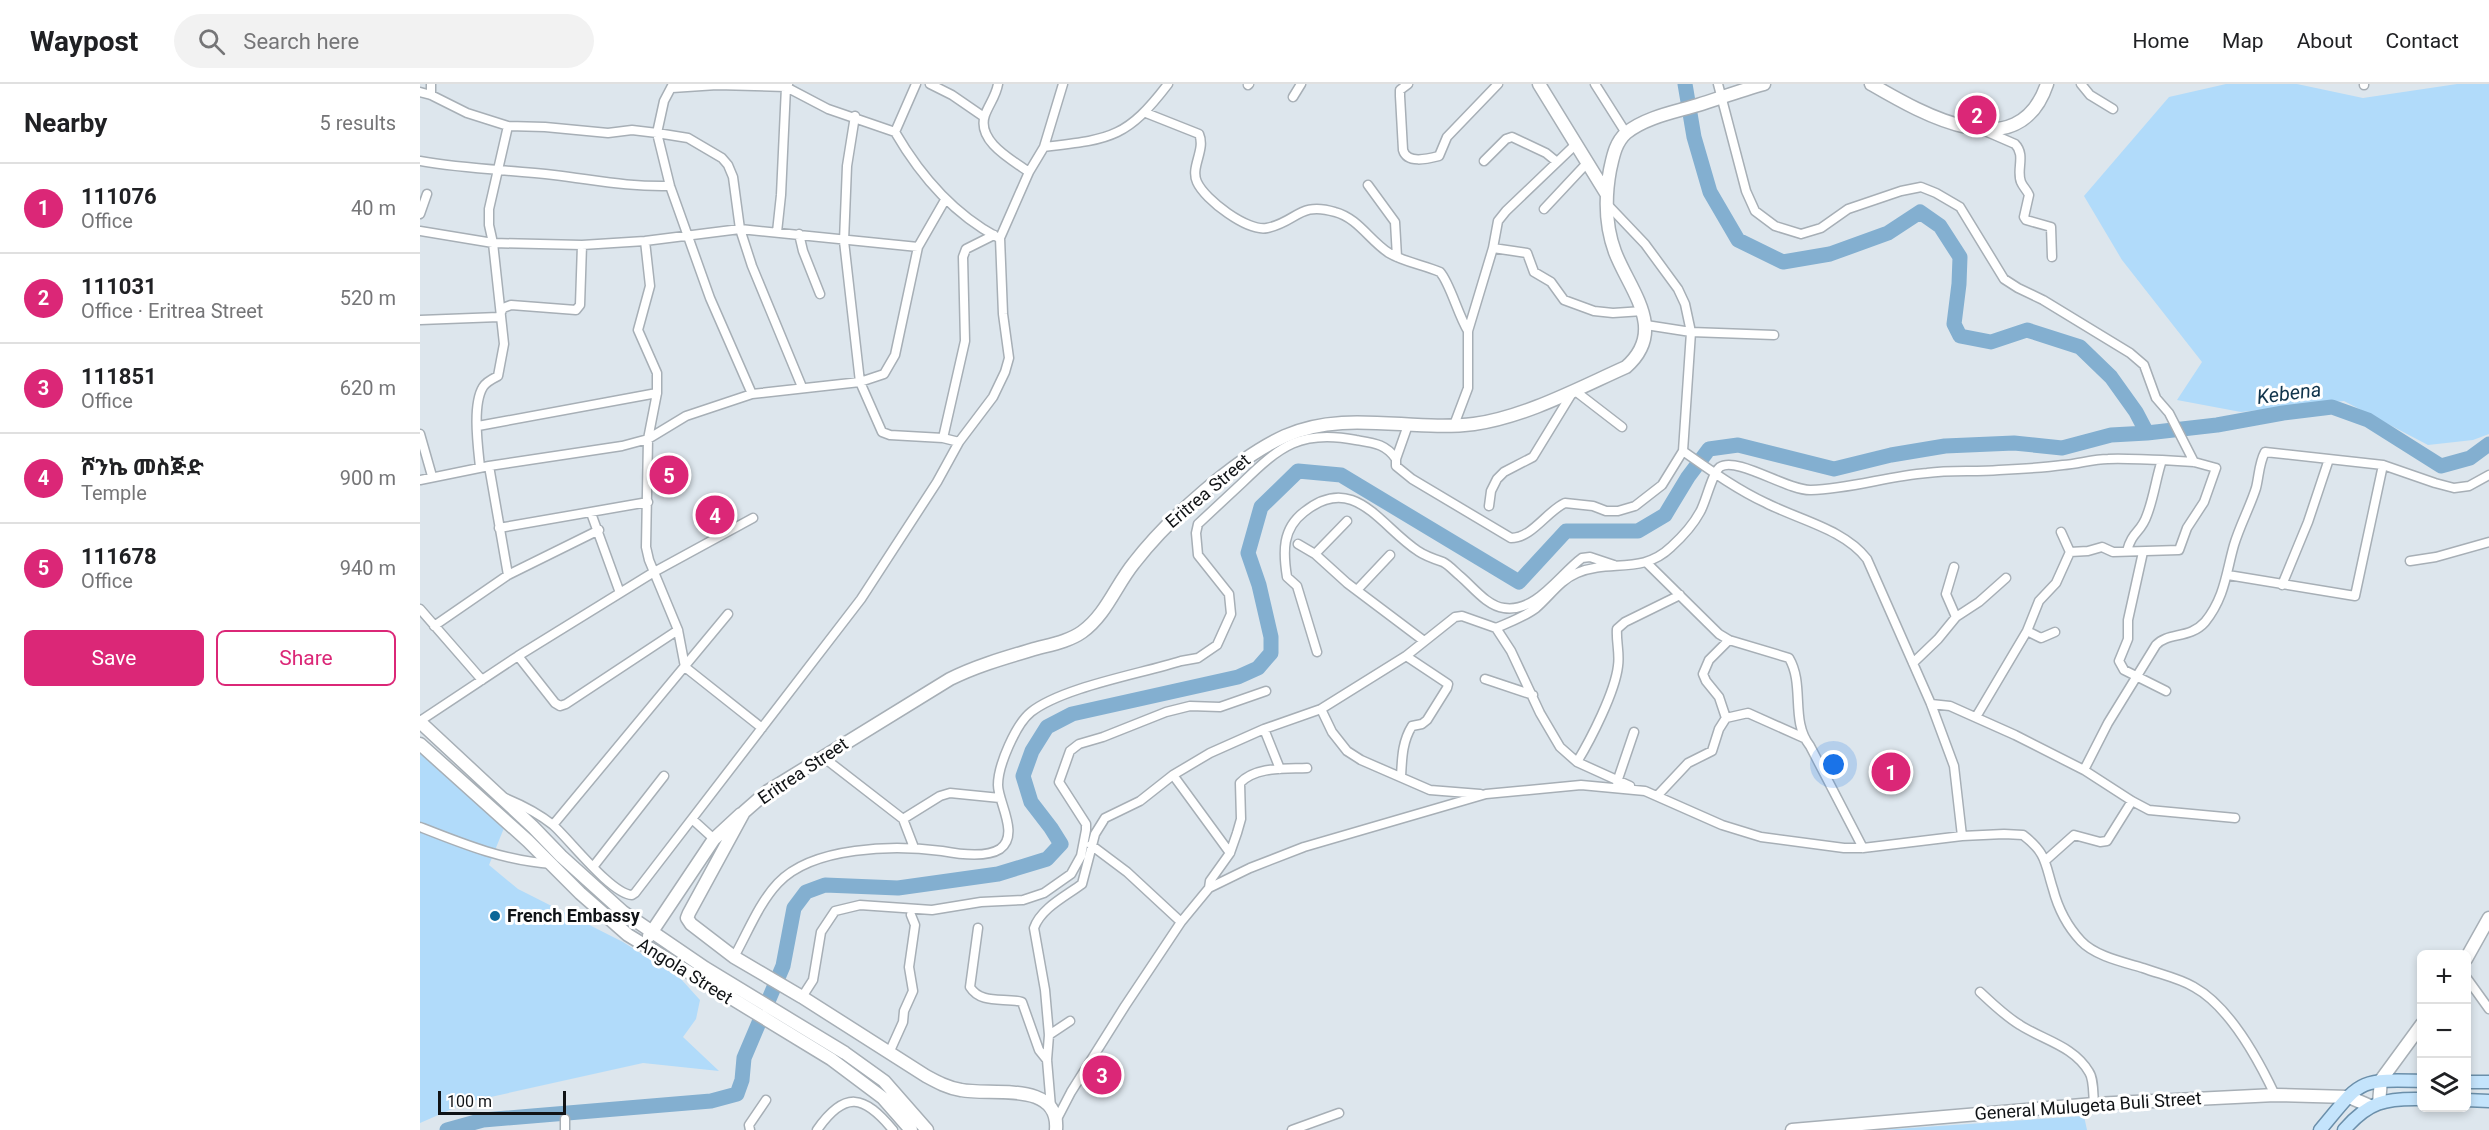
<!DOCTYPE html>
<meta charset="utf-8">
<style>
:root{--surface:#fff;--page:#f2f2f2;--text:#202124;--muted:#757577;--line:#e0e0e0;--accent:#db2777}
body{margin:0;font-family:Roboto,"Noto Sans Ethiopic",sans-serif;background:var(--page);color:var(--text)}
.controls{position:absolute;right:18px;bottom:18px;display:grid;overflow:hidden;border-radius:9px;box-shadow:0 3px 9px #0003}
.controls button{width:54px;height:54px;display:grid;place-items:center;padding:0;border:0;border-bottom:2px solid var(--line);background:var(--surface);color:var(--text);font:30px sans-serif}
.scale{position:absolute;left:18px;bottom:15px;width:128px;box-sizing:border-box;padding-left:6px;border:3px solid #101316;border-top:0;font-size:16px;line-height:21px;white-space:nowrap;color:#101316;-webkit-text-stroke:4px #fff;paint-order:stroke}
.you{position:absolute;left:1414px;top:681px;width:21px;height:21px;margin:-15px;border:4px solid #fff;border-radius:50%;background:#1a73e8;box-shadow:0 0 0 9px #1a73e833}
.badge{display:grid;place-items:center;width:39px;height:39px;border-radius:50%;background:var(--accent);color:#fff;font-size:20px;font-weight:700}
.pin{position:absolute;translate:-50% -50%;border:3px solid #fff;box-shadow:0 2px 6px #0006}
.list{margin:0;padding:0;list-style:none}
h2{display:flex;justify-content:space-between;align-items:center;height:78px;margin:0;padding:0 24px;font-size:26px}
h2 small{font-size:20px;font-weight:400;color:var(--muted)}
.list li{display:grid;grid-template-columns:39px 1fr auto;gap:18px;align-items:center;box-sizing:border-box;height:90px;padding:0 24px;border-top:2px solid var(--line)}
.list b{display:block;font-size:22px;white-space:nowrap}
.list p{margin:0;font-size:20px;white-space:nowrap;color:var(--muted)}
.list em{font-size:20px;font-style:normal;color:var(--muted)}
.actions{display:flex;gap:12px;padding:18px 24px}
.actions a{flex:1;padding:14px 0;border:2px solid var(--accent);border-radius:9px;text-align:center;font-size:21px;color:var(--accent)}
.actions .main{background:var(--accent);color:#fff}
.icon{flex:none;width:33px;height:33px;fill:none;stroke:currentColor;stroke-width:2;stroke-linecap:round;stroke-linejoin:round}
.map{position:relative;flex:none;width:2069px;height:1046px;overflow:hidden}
header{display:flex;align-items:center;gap:36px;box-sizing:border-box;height:84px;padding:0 30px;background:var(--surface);border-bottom:2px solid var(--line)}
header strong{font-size:28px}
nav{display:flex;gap:33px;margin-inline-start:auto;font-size:21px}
.search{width:420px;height:54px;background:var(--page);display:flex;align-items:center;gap:15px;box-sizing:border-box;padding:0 21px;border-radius:33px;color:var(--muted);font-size:22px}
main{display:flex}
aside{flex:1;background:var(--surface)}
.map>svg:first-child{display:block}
</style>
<header>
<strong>Waypost</strong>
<div class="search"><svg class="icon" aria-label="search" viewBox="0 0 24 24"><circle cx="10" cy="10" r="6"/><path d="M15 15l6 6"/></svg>Search here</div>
<nav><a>Home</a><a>Map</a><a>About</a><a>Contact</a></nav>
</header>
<main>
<aside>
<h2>Nearby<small>5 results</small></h2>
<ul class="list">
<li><span class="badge">1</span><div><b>111076</b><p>Office</p></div><em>40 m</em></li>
<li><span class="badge">2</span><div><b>111031</b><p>Office · Eritrea Street</p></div><em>520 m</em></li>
<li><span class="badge">3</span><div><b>111851</b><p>Office</p></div><em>620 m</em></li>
<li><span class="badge">4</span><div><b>ሾንኬ መስጅድ</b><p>Temple</p></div><em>900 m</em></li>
<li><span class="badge">5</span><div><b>111678</b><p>Office</p></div><em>940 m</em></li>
</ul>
<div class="actions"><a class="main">Save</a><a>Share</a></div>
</aside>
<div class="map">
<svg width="2069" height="1046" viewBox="0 0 2069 1046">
<rect width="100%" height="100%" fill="#dde6ed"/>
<!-- green -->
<path fill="#b1dbfa" d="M1806,0h71l66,14 94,-14h32v350l-16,6 -45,5 -84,-44 -103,11 -64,-12 25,-38 -80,-102 -38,-64 85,-99z
M0,664l81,72 3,8 -15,37 29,24 105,53 58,37 19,21 -4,19 -13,18 36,34 -76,-8 -175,39 -48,21z
M1664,1032l3,14h-206z"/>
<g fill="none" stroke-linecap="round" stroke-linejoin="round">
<!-- river -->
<path stroke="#83afd0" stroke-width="15" d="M1265,0l9,53 16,55 28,48 45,22 47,-8 58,-21 32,-21 20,14 20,31 -1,27 -5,40 6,12 31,6 36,-12 53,17 31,30 25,35 11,21
M27,1046l36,-10 228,-19 26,-7 5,-14 2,-22 39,-92 11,-58 12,-16 19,-7 73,3 100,-14 49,-15 14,-15 -10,-16 -20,-26 -8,-26 9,-25 15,-24 25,-13 166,-37 20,-9 13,-15v-16l-12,-52 -11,-32 13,-46 37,-36 43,4 178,107 47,-51h72l27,-16 23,-38 21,-28 29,-4 96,24 57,-14 54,-9 69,-3 48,5 49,-13 36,-2 70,-8 66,-12 49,-6 36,13 73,46 29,-8 19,-14"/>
<defs>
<path id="street" d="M253,0l-9,17 -7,32 13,53 40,112 42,96
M368,0l-2,3 42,22 67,23
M496,0l-21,48c25,43 57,81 102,105
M510,0l22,11 32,22
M578,0c-2,12 -9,20 -13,31 -9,26 27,45 44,57
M988,0l-8,6v6l3,54c4,14 24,9 36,6l8,-19 51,-53
M1175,0l31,49
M1298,0l28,107 9,20 20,15 26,8 20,-6 27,-19 53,-18 20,-4 15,6 24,14 44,72 14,9 25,12 87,53 14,12 12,33 13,15 25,49
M1661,0l9,11 23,14
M1944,0v1
M828,1l1,-1
M252,4l45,-3 69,2 -5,108 -4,37
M0,8l11,3 36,18 41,13 37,1 63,6 24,-3 25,3 31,5 34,20 6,7 5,12 7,52 12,37 50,121
M11,11v-11
M873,13l8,-13
M726,29l53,21c7,16 -9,33 -2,48 8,18 51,50 70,46 30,-6 32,-27 68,-16 23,6 35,29 54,41 15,9 35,12 51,19 10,11 18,43 28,59
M435,32l-8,50 -3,75 16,141 22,50 8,3 53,3 16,4
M1565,47l30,13c11,11 1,26 6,38 2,5 6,8 8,13l-5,22 2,3 25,7 1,30
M1155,61l-69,66 -8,10 -5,27 34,5 7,19 17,10 13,18 30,11 19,2 30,-2
M624,63l19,-63
M0,77c44,8 90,9 134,14 42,5 73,12 116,11
M1064,77l22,-22 6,-2 34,16 11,9
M948,101l27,37 2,35
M1124,125l44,-47
M0,130l7,-20
M0,147l73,12 89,2 63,-4 95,-12 178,18
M379,150l4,17 17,43
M225,157l5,45 -12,44 19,43v20l-9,46 -2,108 3,13 29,70 7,37 77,61
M0,236l79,-3 4,-9 8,-3 65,5 4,-5 2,-60
M1226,241l45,7 83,3
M988,341l-12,34v7l16,13 99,59c21,0 36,-27 54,-35l28,3 13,5h12l17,-5 27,-21 21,-34 8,-119 -6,-28 -7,-15 -33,-45 -39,-41
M1034,341l14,-37v-57l25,-83
M58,342l179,-33
M0,350l12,42
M523,354l22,-97 -2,-84 3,-8 28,-14
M1263,367c27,19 53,38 83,52 33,17 78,26 101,56l64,145 23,62 8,70
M69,382l19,109
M60,383c-2,-20 -8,-62 3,-80 3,-5 9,-8 15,-11l6,-32 -11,-101 -4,-18v-16l19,-83
M0,396l69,-14 133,-20 26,-7 38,-23 66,-22 108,-12 24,-8 11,-19 23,-108 27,-47
M1069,422l2,-15 6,-12 7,-7 29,-15 41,-67 48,37
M171,429l29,80
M79,444l149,-26
M1641,448l9,20
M878,460l17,10 32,29 77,58
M1723,468l-15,68v19l-9,22 5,9 42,21
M895,470l32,-33
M1990,477l26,-4 53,-15
M1227,479l72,71 10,6 60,18c16,27 1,63 21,88l53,102
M1534,483l-8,27 10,23
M1808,491l127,21 28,-131
M1862,501l26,-63 21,-63
M937,506l33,-35
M0,525l62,71
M14,542l74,-51 91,-45
M1076,544c14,-6 28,-11 40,-20 14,-12 24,-28 41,-35 33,-14 65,2 94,-26 11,-10 22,-22 29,-35 6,-10 12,-39 20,-45 17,-11 68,24 91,23 39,-1 77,-14 116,-17 24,-3 48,-1 72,-3 22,-1 43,-2 64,-5 15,-1 30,-6 45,-6 18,-1 36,1 54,1
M1607,547l12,-30 17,-18 14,-31 18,-1 14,-4 11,5 66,-2 8,-22 17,-26 12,-34 -22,-6 -32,-2c-6,18 -8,37 -15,55 -6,18 -15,16 -20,36
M897,568l-20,-66 -10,-9c-4,-25 -5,-48 17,-65 50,-40 76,14 114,39 7,5 16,8 25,11 6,3 12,10 17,14 13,11 27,30 44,32 32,5 55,-33 78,-50l8,-1 24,8
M98,572l37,47 5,3 6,-2 112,-74
M1493,579l25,-24 18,-22 23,-15 27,-24
M1065,595l48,16
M1511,620l19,2 65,29 69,35 48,31 17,9 86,8
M901,625l11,23 15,19 14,9 69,30 50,4
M1556,633l51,-86 14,7 14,-6
M1306,634l-7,-21 -13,-16 -3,-7 6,-14 20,-20
M0,637l98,-65 136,-84 99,-54
M844,645l16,40
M403,673l80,62 10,26
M1157,678c14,-23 38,-70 41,-96 2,-12 -2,-25 -1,-37l8,-7 55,-27
M1664,686l24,-47 48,-78c12,-13 34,-6 49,-23 20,-25 21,-49 29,-77 6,-20 16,-38 22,-57 3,-12 3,-25 9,-36l118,13 52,18 19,5 15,-2 20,-11
M753,691l57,78
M981,693c1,-18 1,-35 11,-51l10,-2 5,-4 20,-32 1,-4 -42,-28
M1197,698l17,-50
M1237,712l31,-33 24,-12 7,-22 7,-11 22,-5 56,25
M85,714c17,7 33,15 48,27 17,15 58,69 79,70l3,-2 226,-294 76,-117 22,-40 34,-45 12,-25 4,-14 -6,-44 -3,-76 29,-66 15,-25c66,-8 82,-8 124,-63
M272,735l22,20
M483,735l37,-23 10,-3 50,5
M133,741l175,-211
M0,743c43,17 85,34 132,37
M671,761l36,27 54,50
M1626,776l28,-25 26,7 7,-1 25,-40
M173,783l71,-91
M789,804l1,-7 20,-28 7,-20 4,-14 -1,-36c16,-17 46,-14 67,-15
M558,844l-8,59c11,18 35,10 52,15l17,48 8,10
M314,873c14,-25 25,-54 44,-74 35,-37 116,-38 164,-32 16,3 44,7 58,-2 20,-14 -2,-47 -2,-64 0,-20 18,-61 33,-73 32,-25 109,-38 150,-51l17,-3 19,-13 14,-31 -2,-20 -31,-39 -2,-22 2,-9c15,-14 30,-28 44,-41 38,-37 59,-54 114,-43 18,3 30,4 40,19
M2046,893l23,32
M1560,908c13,12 25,24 40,33 23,15 54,21 69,47 5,7 4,23 5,32
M382,913l11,-17 8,-48 14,-21 25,-6 72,5 49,-8 42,-2 21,-7 27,-19 10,-18 5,-26v-6l-27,-42 11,-31 9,-7 24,-7 63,-25 24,-6 30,1 46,-16
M629,951l21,-14
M469,969l14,-31 1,-11 9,-20 -4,-24 6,-42 -4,-10
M631,1023l-4,-47 2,-25 -4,-45 -11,-62c7,-20 32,-32 48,-44l13,-50 10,-16 35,-17 33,-26 37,-22 54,-24 57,-20 85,-53 49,-39 7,-1 34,12 15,23 29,62 20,34 17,15 53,24
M145,1035v11
M637,1035l14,-27 54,-86 56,-84 28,-34 41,-20 54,-21 182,-53 95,-9 64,6 77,34 39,12 83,11h19l99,-12 42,-2 19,1c24,18 22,29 30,54 5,19 14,37 28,52 14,15 42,21 62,27 16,6 36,10 51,19 36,20 64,72 81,108
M330,1046l-1,-5 17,-25
M397,1046c28,-40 47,-35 76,0
M872,1046l47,-17"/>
<path id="secondary" d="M1119,0l67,109
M1451,0c50,29 147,86 176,0
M0,638l113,105 28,29 62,56 82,56 140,85 39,28 43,49
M0,660l108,97 52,52 48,42 203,124 52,39 28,32
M229,852l65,-97 27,-25
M2046,875l23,-41
M1959,1019l2,-23 41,-56
M636,1046c4,-50 -65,-34 -95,-40 -13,-2 -24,-8 -35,-14l-124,-79 -68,-40 -43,-33 -4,-6 2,-5 55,-101 24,-21 182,-112c26,-13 54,-21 81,-29 17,-5 37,-8 51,-18 24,-17 34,-47 52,-69 34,-44 101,-104 151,-127 60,-27 126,-4 189,-12 51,-7 105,-36 152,-57 42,-37 4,-76 -11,-115 -10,-27 -10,-55 -5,-82 3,-13 5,-27 16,-37 20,-16 49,-21 72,-28 22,-7 44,-15 66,-21
M1372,1046l302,-26 181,-9 74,2 21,9"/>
<path id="primary" d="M2046,998h23
M2046,1016l23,1
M1900,1046c41,-49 36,-51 102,-49
M1924,1046c24,-28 41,-32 78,-31"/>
</defs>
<!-- street casing -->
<use href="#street" stroke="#a7afb6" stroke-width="11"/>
<!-- secondary casing -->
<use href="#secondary" stroke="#a7afb6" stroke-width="15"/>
<!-- primary casing -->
<use href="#primary" stroke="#6b8faa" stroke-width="15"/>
<!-- street -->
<use href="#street" stroke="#fff" stroke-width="8"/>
<!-- secondary -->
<use href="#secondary" stroke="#fff" stroke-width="12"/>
<!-- primary -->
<use href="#primary" stroke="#c4e4fc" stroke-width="12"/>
</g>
<!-- markers -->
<circle fill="#0d6797" stroke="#fff" stroke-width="2" cx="75" cy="832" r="6"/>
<g text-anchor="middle" stroke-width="6" stroke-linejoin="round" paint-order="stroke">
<!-- street labels -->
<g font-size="18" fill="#101316" stroke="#fff">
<text transform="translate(788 407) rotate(-40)" y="6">Eritrea Street</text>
<text transform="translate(383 687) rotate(-34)" y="6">Eritrea Street</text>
<text transform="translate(265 887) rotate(32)" y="6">Angola Street</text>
<text transform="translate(1668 1022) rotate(-4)" y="6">General Mulugeta Buli Street</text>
</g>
<!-- poi labels -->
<g font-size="18" font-weight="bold" fill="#101316" stroke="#fff" text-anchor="start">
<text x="87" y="838">French Embassy</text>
</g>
<!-- water labels -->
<g font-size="20" font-style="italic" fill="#10344b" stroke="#fff">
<text transform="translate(1869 309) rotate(-7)" y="7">Kebena</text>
</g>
</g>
</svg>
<div class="controls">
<button>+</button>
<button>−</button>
<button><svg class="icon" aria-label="layers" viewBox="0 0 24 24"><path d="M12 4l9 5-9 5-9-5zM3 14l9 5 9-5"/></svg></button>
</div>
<div class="scale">100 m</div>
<div class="you"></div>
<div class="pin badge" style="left:1471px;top:688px">1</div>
<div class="pin badge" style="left:1557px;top:31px">2</div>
<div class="pin badge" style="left:682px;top:991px">3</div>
<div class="pin badge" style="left:295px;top:431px">4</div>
<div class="pin badge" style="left:249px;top:391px">5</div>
</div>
</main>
